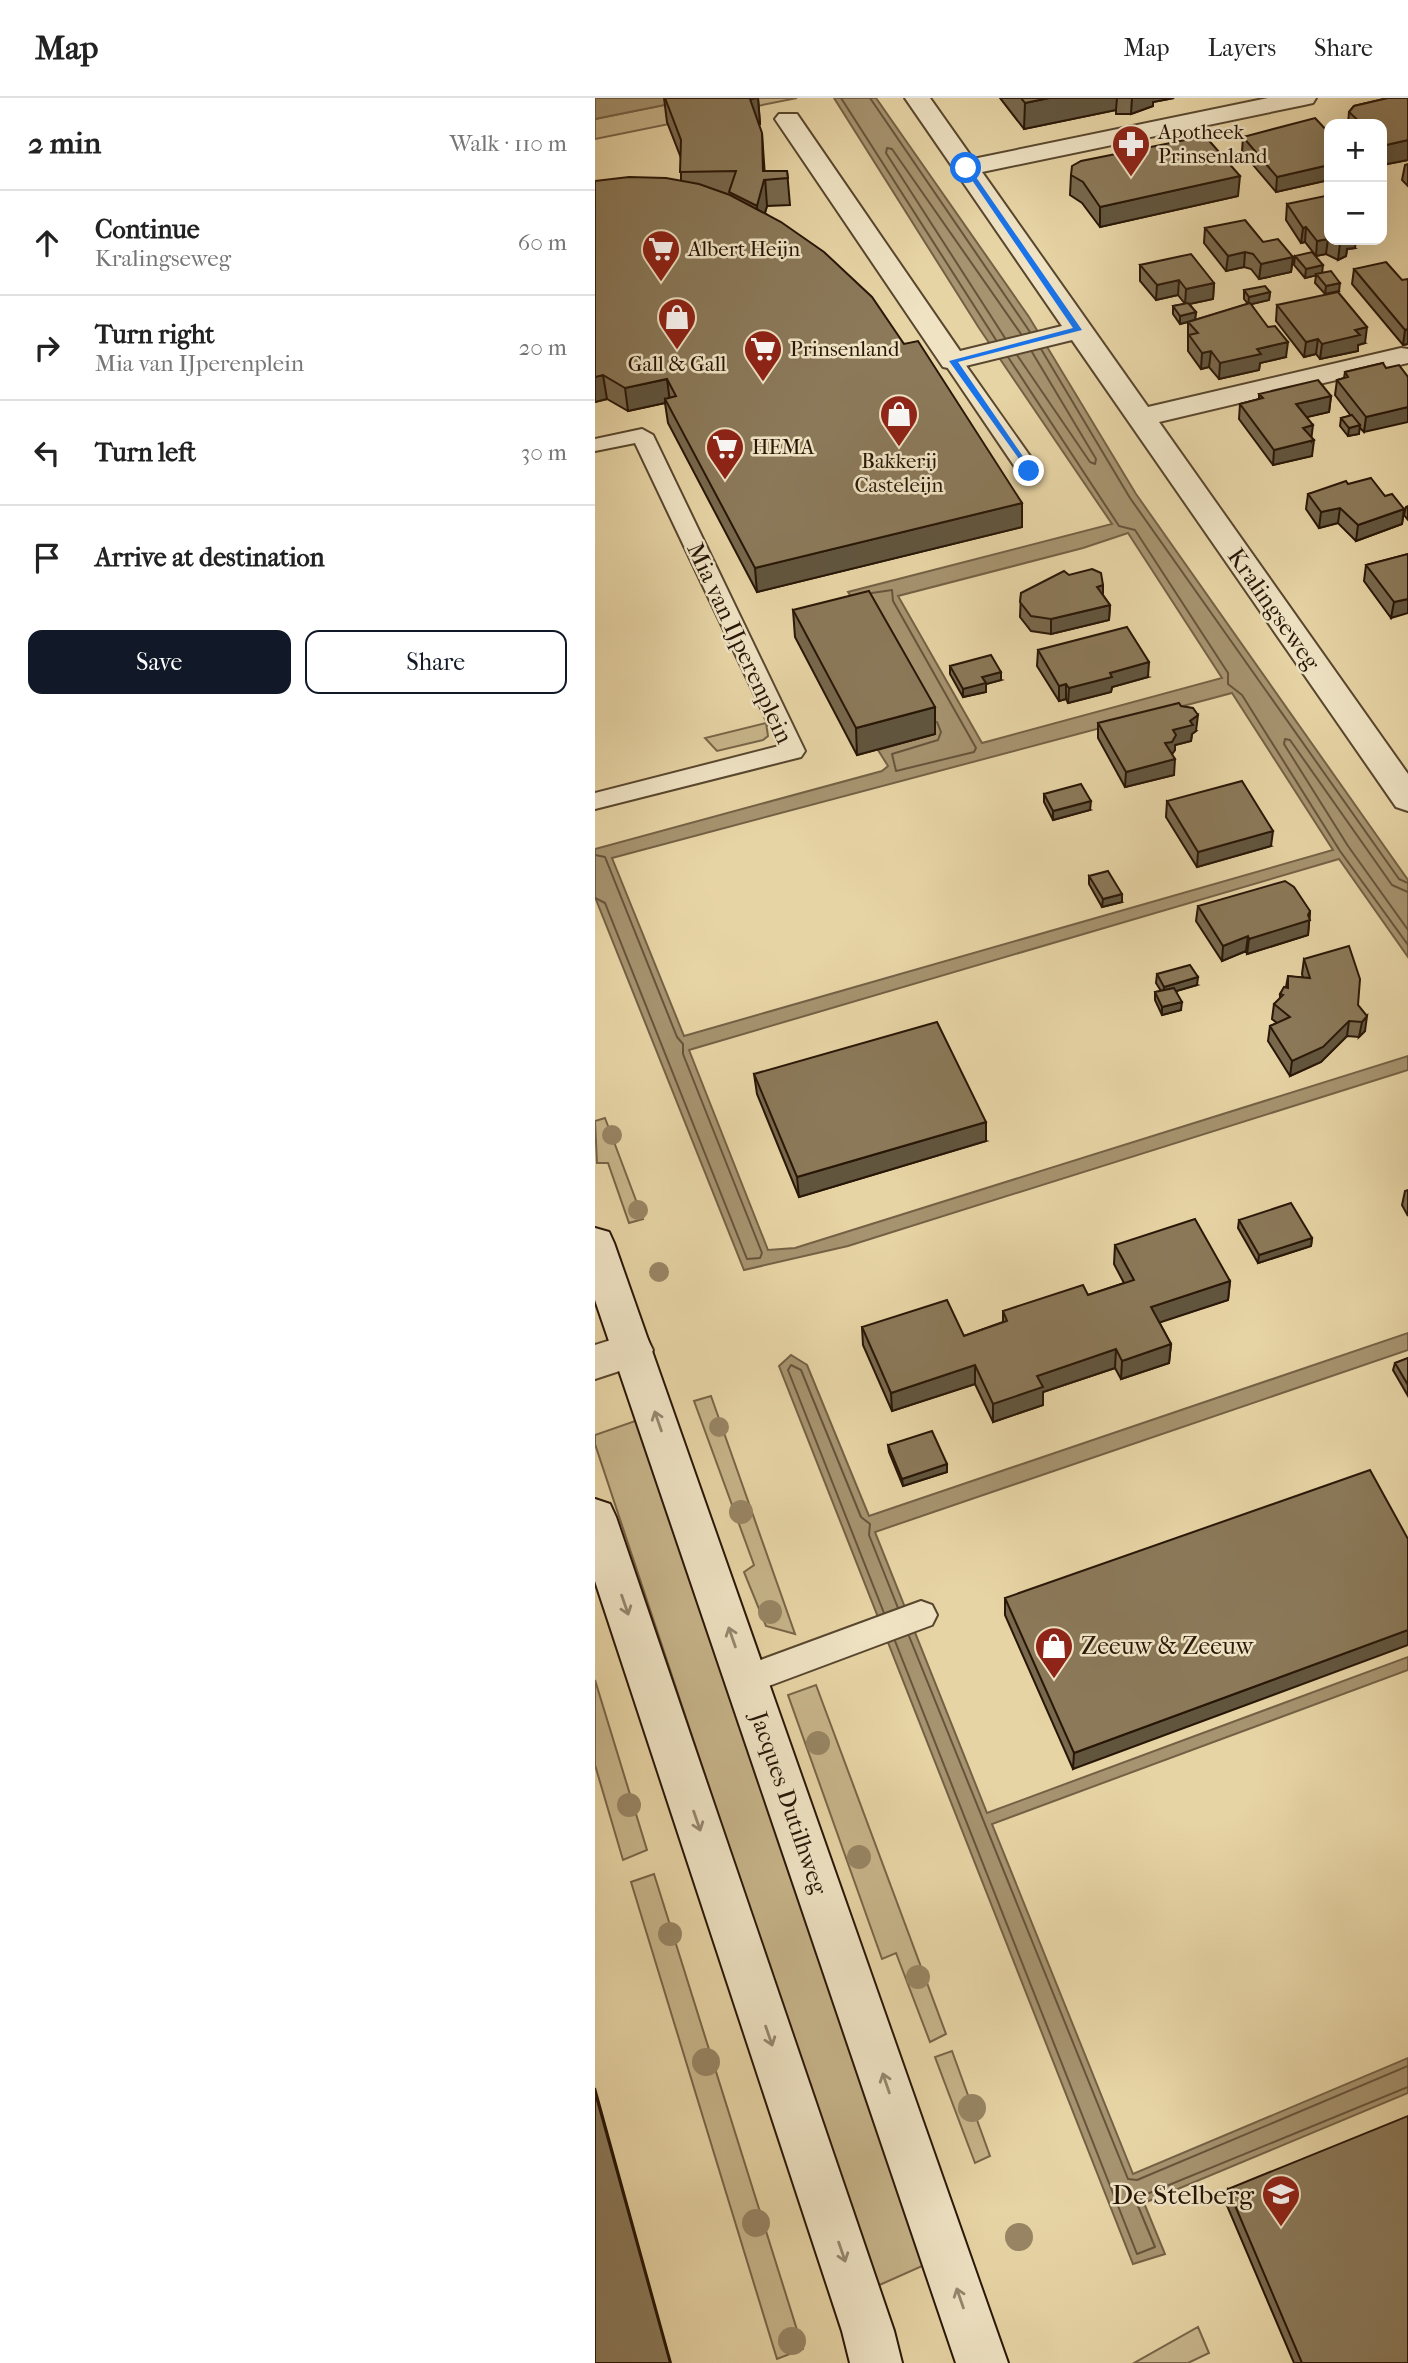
<!DOCTYPE html>
<meta charset="utf-8">
<style>
:root{--surface:#fff;--page:#f6f6f6;--text:#222;--muted:#767676;--line:#e0e0e0;--accent:#111827}
body{margin:0;font-family:"IM FELL French Canon",serif;background:var(--page);color:var(--text)}
.controls{position:absolute;right:21px;top:21px;display:grid;overflow:hidden;border-radius:14px;box-shadow:0 7px 28px #0002}
.controls button{width:63px;height:63px;display:grid;place-items:center;padding:0;border:0;border-bottom:2px solid var(--line);background:var(--surface);color:var(--text);font:35px sans-serif}
.stop{position:absolute;width:21px;height:21px;margin:-16px;border:5px solid #1a73e8;border-radius:50%;background:#fff}
.stop.end{background:#1a73e8;border-color:#fff;box-shadow:0 2px 7px #0008}
.list{margin:0;padding:0;list-style:none}
h2{display:flex;justify-content:space-between;align-items:center;height:91px;margin:0;padding:0 28px;font-size:30px}
h2 small{font-size:23px;font-weight:400;color:var(--muted)}
.list li{display:grid;grid-template-columns:46px 1fr auto;gap:21px;align-items:center;box-sizing:border-box;height:105px;padding:0 28px;border-top:2px solid var(--line)}
.list b{display:block;font-size:26px;white-space:nowrap}
.list p{margin:0;font-size:23px;white-space:nowrap;color:var(--muted)}
.list em{font-size:23px;font-style:normal;color:var(--muted)}
.actions{display:flex;gap:14px;padding:21px 28px}
.actions a{flex:1;padding:16px 0;border:2px solid var(--accent);border-radius:14px;text-align:center;font-size:24px;color:var(--accent)}
.actions .main{background:var(--accent);color:#fff}
.icon{flex:none;width:38px;height:38px;fill:none;stroke:currentColor;stroke-width:2;stroke-linecap:round;stroke-linejoin:round}
.map{position:relative;flex:none;width:813px;height:2265px;overflow:hidden}
header{display:flex;align-items:center;gap:42px;box-sizing:border-box;height:98px;padding:0 35px;background:var(--surface);border-bottom:2px solid var(--line)}
header strong{font-size:33px}
nav{display:flex;gap:38px;margin-inline-start:auto;font-size:24px}
main{display:flex}
aside{flex:1;background:var(--surface)}
.map>svg:first-child{display:block}
</style>
<header>
<strong>Map</strong>
<nav><a>Map</a><a>Layers</a><a>Share</a></nav>
</header>
<main>
<aside>
<h2>2 min<small>Walk · 110 m</small></h2>
<ul class="list">
<li><svg class="icon" aria-label="ahead" viewBox="0 0 24 24"><path d="M12 20V5M6 11l6-6 6 6"/></svg><div><b>Continue</b><p>Kralingseweg</p></div><em>60 m</em></li>
<li><svg class="icon" aria-label="right" viewBox="0 0 24 24"><path d="M7 20v-9h11M14 6l5 5-5 5"/></svg><div><b>Turn right</b><p>Mia van IJperenplein</p></div><em>20 m</em></li>
<li><svg class="icon" aria-label="left" viewBox="0 0 24 24"><path d="M17 20v-9H6M10 6l-5 5 5 5"/></svg><div><b>Turn left</b></div><em>30 m</em></li>
<li><svg class="icon" aria-label="arrive" viewBox="0 0 24 24"><path d="M6 21V4h12l-3 4 3 4H6"/></svg><div><b>Arrive at destination</b></div></li>
</ul>
<div class="actions"><a class="main">Save</a><a>Share</a></div>
</aside>
<div class="map">
<svg width="813" height="2265" viewBox="0 0 813 2265">
<rect width="100%" height="100%" fill="#e7d4a5"/>
<filter id="stains"><feTurbulence type="fractalNoise" baseFrequency=".00286" numOctaves="4"/><feColorMatrix values="0 0 0 0 .2 0 0 0 0 .09 0 0 0 0 .02 0 0 0 .5 -.17"/></filter>
<radialGradient id="worn" r=".72"><stop offset=".6" stop-color="#630" stop-opacity="0"/><stop offset="1" stop-color="#630" stop-opacity=".3"/></radialGradient>
<!-- green -->
<path fill="#c7b48a" stroke="#786548" stroke-width="2" d="M104,0h98l-202,41v-20z
M171,625l2,13 -5,4 -46,11 -12,-13z
M10,1020l38,101 -14,4 -21,-60h-11l-2,-42z
M116,1298l84,238 -29,-8 -22,-54 10,-7 -60,-164z
M43,1322l291,843 -54,24 -280,-843v-9z
M0,1582l52,170 -24,10 -28,-95z
M221,1587l130,349 -16,8 -34,-89 -14,6 -94,-264z
M59,1776l149,475 -26,10 -146,-477z
M357,1953l38,105 -15,7 -40,-106z
M603,2229l11,26 -21,10h-54z"/>
<!-- water -->
<path fill="#a6936f" stroke="#746145" stroke-width="2" fill-rule="evenodd" d="M0,0h104l-104,21z
M239,0h42l153,219 107,177 272,386v77l-69,-98 -650,191 79,200 27,-2 613,-192v14l-560,176 -104,24 -149,-373v-48l287,-78 6,-5 -10,-16 57,-16 -87,-142 264,-68 -133,-196zM533,435l94,145 -240,65 -84,-147 185,-48zM637,595l101,157 -649,186 -72,-178z
M813,1235v17l-533,182 112,281 421,-156v13l-416,154 141,350 275,-116v35l-264,110 21,51 -32,10 -354,-898 12,-11 16,10 62,151z"/>
<g fill="none" stroke-linecap="round" stroke-linejoin="round">
<!-- shore -->
<path stroke="#67543b" stroke-width="2" d="M246,0l155,242
M275,0l160,234
M410,240l-119,-185 1,-5 5,1 129,185
M446,251l89,149 269,381 9,4
M422,257l73,107 5,2 1,-5 -64,-107
M413,259l111,169 16,4 93,143v11l14,11 98,156 68,94
M277,495l20,-3 1,11 83,147 -2,4 -78,19 -4,-17 46,-14 3,-8 -4,-10
M0,757l10,2 72,180 6,7v10l79,199 -2,5 -13,1 -142,-356 -10,-5
M813,794l-16,-7 -102,-145 -5,-1 -1,5 64,102 60,84
M289,1515l-96,-243 3,-5 10,5 60,147 9,7 -1,11 29,73
M314,1538l219,543 9,1 271,-114
M300,1543l242,613 18,-7 -17,-41 4,-10 266,-109"/>
<defs>
<path id="lane" d="M358,257l7,2 77,109 3,5 -3,5h-16l-78,-115z
M47,331l11,6 152,316 -4,6 -8,2 -198,50v-16l184,-47 -144,-303 -40,8v-12z
M326,1503l11,4 5,10 -5,10 -185,69 -11,-5 -5,-10 5,-10z"/>
<path id="street" d="M310,0h25l43,61 295,-61h48l-3,5 -9,2 -322,67 166,235 253,-59 7,1v14l-249,59 249,352v37l-12,-4 -324,-467 -119,29 -10,-2 -168,-248 4,-5h18l163,237 102,-25z
M38,1235l14,5 6,12 -6,12 -52,17v-34z"/>
<path id="secondary" d="M0,1130l14,4 5,11 394,1120h-52l-361,-1063z
M0,1401l15,5 6,13 278,814 8,32h-52l-8,-32 -247,-750z"/>
</defs>
<!-- lane casing -->
<use href="#lane" stroke="#58462e" stroke-width="4"/>
<!-- street casing -->
<use href="#street" stroke="#58462e" stroke-width="4"/>
<!-- secondary casing -->
<use href="#secondary" stroke="#281607" stroke-width="4"/>
<!-- lane -->
<use href="#lane" fill="#efe3c4" fill-rule="evenodd"/>
<!-- street -->
<use href="#street" fill="#efe3c4" fill-rule="evenodd"/>
<!-- secondary -->
<use href="#secondary" fill="#efe3c4" fill-rule="evenodd"/>
</g>
<!-- trees -->
<g fill="#988564">
<circle cx="17" cy="1037" r="10"/>
<circle cx="43" cy="1112" r="10"/>
<circle cx="64" cy="1174" r="10"/>
<circle cx="124" cy="1329" r="10"/>
<circle cx="146" cy="1414" r="12"/>
<circle cx="175" cy="1514" r="12"/>
<circle cx="223" cy="1645" r="12"/>
<circle cx="34" cy="1707" r="12"/>
<circle cx="264" cy="1759" r="12"/>
<circle cx="75" cy="1836" r="12"/>
<circle cx="323" cy="1879" r="12"/>
<circle cx="111" cy="1964" r="14"/>
<circle cx="377" cy="2010" r="14"/>
<circle cx="161" cy="2125" r="14"/>
<circle cx="424" cy="2139" r="14"/>
<circle cx="197" cy="2243" r="14"/>
</g>
<!-- wall -->
<path fill="#78684d" stroke="#281607" stroke-width="2" d="M69,0h94l2,26h-1l5,47h23l3,34 -23,1 -2,7 139,131 118,159v24l-265,65 -89,-169 -3,-20 -37,8 -21,-12 -12,3v-221h86v-23l-14,-36z
M405,0h174l-21,4v4l-22,8h-15v-4l-92,19z
M793,0h20v62l-26,5v-41h-34l1,-12 5,-6z
M734,35v47l-53,12 -34,-40 1,-15z
M813,66v22l-6,-6 3,-15z
M476,77l167,21 -138,31 -18,-24 -12,-8z
M692,106l68,44 -8,1 -1,7 -8,4 -12,-6 -10,2 -11,-14 -4,1 -15,-23z
M610,130l58,14 30,15 -2,15 -32,7 -8,-10 -7,-2 -18,4 -22,-28z
M700,158l27,17 17,18 -14,3 -10,-11 1,-8 -11,3 -11,-13z
M545,167l74,18 -1,16 -24,5 7,8 -1,8 53,-16 -4,-5v-9l26,2 -1,8 -18,4 35,53 -26,6 -1,7 -40,9 -10,-12 -8,2 -13,-18v-29l-8,2 -7,-10v-8l12,-2 -7,-9 -22,5 -16,-19z
M759,171l48,11 6,64 -5,1 -51,-61z
M682,207l88,38 -7,2v6l-38,8 -4,-5 -12,3 -28,-36z
M788,265l-19,69 -5,-5v7l-11,2 -8,-10 1,-8 10,-2 -16,-21 2,-15 7,-2 1,-6z
M664,296l72,2 -2,16 -23,5 5,20 1,19 -39,9 -34,-46 1,-15 19,-5z
M753,386l37,12 19,13 -2,15 -46,17 -18,-18 -19,5 -13,-19 2,-15z
M813,408v14l-4,-5 2,-8z
M813,456l-17,64 -27,-37 2,-16z
M426,495l82,2 7,10 -1,15 -58,14 -20,-3 -11,-14z
M198,512l142,97v27l-78,21 -62,-118z
M443,552l110,27 -36,10 -1,5 -43,11 -2,-4 -7,2 -22,-35z
M355,568l51,14 -15,4v8l-23,5 -13,-23z
M503,625l98,8 -4,3 -1,7 -16,4v5l-3,4 2,21 -49,12 -27,-49z
M449,696l46,16 -37,10 -9,-18z
M572,703l104,45 -74,21 -31,-50z
M494,778l33,26 -20,5 -13,-23z
M603,808l112,5 -2,24 -61,19 -1,-3 -24,10 -26,-40z
M709,861l54,46 7,26 -6,6 -12,-1 -26,26 -31,14 -22,-35 2,-15 7,-3 -5,-4 2,-15 6,-5v-5l6,-7 2,-11 15,2 -1,-4z
M562,876l40,11 -21,6 5,19 -19,5 -7,-15v-8l6,-1 -5,-8z
M159,976l232,67 -187,56 -42,-103z
M813,1092v26l-6,-11 3,-14z
M644,1122l73,18 -1,8 -53,17 -20,-35z
M520,1147l115,36 -2,19 -69,22 12,22 -2,19 -48,16 -6,-11 -72,24v13l-50,17 -18,-38 -83,27 -29,-66 -1,-18 102,9 39,-14v-11l85,-16 36,-12 -10,-19z
M813,1260v38l-15,-26 2,-7z
M293,1347l59,19v8l-44,14 -14,-34z
M813,1441l-335,230 -68,-154v-17z
M633,2091l180,174h-114l-69,-162z"/>
<!-- shaded-wall -->
<path fill="#61553e" stroke="#281607" stroke-width="2" d="M163,0l2,26 -7,1 -3,-26z
M454,0h68l-1,12 -92,19 1,-26z
M537,0h42l-21,4v4l-22,8z
M167,35l5,73 -8,26 -2,-26z
M813,42v20l-26,5v-19z
M734,67v15l-53,12 1,-15z
M645,78l-2,20 -138,31v-20z
M711,129l-1,15 -4,1 2,-15z
M733,141l-2,15 -10,2 1,-15z
M751,142h10l-1,8 -8,1 -1,7 -8,4 2,-16z
M650,154l-1,15 -18,4 2,-15z
M698,159l-2,15 -32,7 2,-15z
M728,167l-1,9 -17,4 1,-9z
M584,182l-1,15 -22,5 1,-15z
M619,185l-1,16 -28,6 1,-16z
M745,185l-1,8 -14,3 1,-8z
M675,194l-1,8 -21,5 1,-8z
M601,214l-1,8 -15,4v-8z
M772,229l-2,16 -7,2v6l-38,8 2,-15 33,-14z
M813,231v15l-5,1 2,-15z
M723,241l-2,15 -12,3 2,-15z
M693,244l-2,15 -26,6 -1,7 -40,9 1,-16 37,-14z
M616,253l-2,16 -8,2 1,-16z
M8,277l4,24 -12,3v-25z
M72,281l3,23 -5,-3v4l-37,8 -3,-23z
M736,298l-2,16 -34,8 1,-16z
M813,309v15l-44,10 2,-15z
M718,327l-2,16 -8,-13z
M765,327l-1,9 -11,2 1,-8z
M719,342l-2,16 -39,9 1,-15z
M427,405v24l-265,65 -2,-24z
M745,410l-2,15 -19,5 2,-16z
M809,411l-2,15 -46,17 2,-16z
M508,487v16l-6,-14z
M813,501v14l-17,5 3,-16z
M515,507l-1,15 -58,14v-15z
M554,564l-1,15 -36,10 -1,5 -43,11 1,-15 41,-15z
M406,574v8l-15,4v8l-23,5v-8l19,-12z
M471,586v15l-7,2v-15z
M340,609v27l-78,21 -1,-27z
M603,617l-2,16 -4,3 -1,7 -16,4v5l-5,7 -5,-14 8,-13 17,-9z
M580,661l-1,16 -49,12 1,-15z
M496,703l-1,9 -37,10v-9z
M678,733l-2,15 -74,21 1,-15z
M527,796v8l-20,5 1,-8z
M715,813l-2,24 -61,19 2,-15 59,-24z
M653,838l-2,15 -24,10 1,-15z
M603,879l-1,8 -34,10 1,-8z
M587,904l-1,8 -19,5v-8z
M772,918l-2,15 -6,6 3,-15z
M754,923l-2,15 -26,26 -31,14 2,-15z
M391,1024v19l-187,56 -2,-20z
M717,1140l-1,8 -53,17 1,-8z
M635,1183l-2,19 -79,26 2,-19z
M576,1246l-2,19 -48,16 1,-18z
M521,1251l-1,19 -72,24v13l-50,17v-18l44,-28z
M380,1267v19l-83,27 -1,-18z
M352,1366v8l-44,14 -1,-7z
M813,1532v15l-335,124 1,-16z
M0,1990l76,275h-1l-75,-270z"/>
<!-- building -->
<path fill="#8b7959" stroke="#281607" stroke-width="2" d="M70,0h90l-5,1 12,34 1,38h24l1,7 -24,2 -7,26 -28,-14 7,-21 -56,1 1,-32z
M426,0h28l-24,5z
M793,0h20v42l-26,6v-22h-20l-13,-12 5,-6z
M720,20l14,15v32l-52,12 -34,-40z
M610,38l35,40 -140,31 -17,-25 -12,-7 1,-9 9,-5z
M34,79l37,1 33,6 31,11 51,27 43,30 48,45 32,47 14,-3 104,162 -267,65 -90,-169 11,-3 -9,-17 -42,9 -22,-13 -8,2v-196z
M730,98l4,5v39l-1,-1 -11,2 -11,-14 -3,1 -16,-24z
M650,122l18,22 15,-3 15,18 -32,7 -8,-10 -8,-2 -17,4 -23,-28z
M735,142h18l-8,4z
M717,154l11,13 -17,4 -11,-13z
M596,156l23,29 -28,6 -7,-9 -22,5 -17,-20z
M791,164l16,18 6,-1v50l-3,1 -51,-61z
M736,173l9,12 -14,3 -10,-12z
M670,188l5,6 -21,5 -5,-7z
M743,194l29,35 -12,3 5,5 -38,9 -4,-5 -12,3 -29,-37z
M593,205l8,9 -16,4 -7,-10z
M655,205l18,24 7,-1 13,16 -31,7 4,5 -41,9 -9,-12 -9,2 -13,-18 9,-2 -10,-11z
M788,265l3,5 13,-3 9,12v30l-42,10 -29,-37 11,-3 -3,-5z
M723,282l13,16 -35,8 17,21 -10,3 11,12 -40,10 -34,-46 23,-6 -4,-4z
M757,317l8,10 -11,3 -8,-10z
M776,380l14,18 7,-2 12,15 -46,16 -18,-17 -19,4 -13,-18 38,-13 2,3z
M813,456v45l-14,3 -28,-37z
M497,471l9,4 2,12 -6,2 13,18 -59,14 -20,-3 -11,-14 1,-9 43,-22 5,4z
M274,493l66,116 -79,21 -63,-118z
M532,529l22,35 -39,11 2,4 -43,11 -3,-4 -7,2 -21,-36z
M396,557l10,17 -19,5 4,6 -23,6 -13,-23z
M584,605l2,3 12,2 5,7 -8,6 3,4 -20,5 3,5 -4,7 -7,1 10,16 -49,13 -28,-49z
M647,683l31,50 -75,21 -31,-51z
M486,686l10,17 -38,10 -9,-17z
M513,773l14,23 -19,5 -14,-23z
M690,783l9,6 16,24 -2,4 2,5 -61,19 -1,-3 -25,10 -25,-40z
M754,848l11,33 -2,26 9,11 -5,6 -13,-1 -26,26 -31,14 -22,-35 20,-9 -16,-13 9,-9 -3,-1 4,-7 4,1v-12l22,2 -6,-19z
M595,867l8,12 -34,10 -7,-13z
M579,890l8,14 -20,5 -7,-15z
M342,924l49,100 -189,55 -43,-103z
M696,1105l21,35 -53,17 -20,-35z
M600,1121l35,62 -79,26 20,37 -49,17 -6,-12 -79,27 6,11 -50,17 -18,-39 -84,28 -29,-66 85,-27 17,36 43,-15 -4,-10 80,-26 5,10 46,-15 -19,-35z
M813,1260v27l-13,-22z
M337,1333l15,33 -45,15 -14,-34z
M775,1372l38,69v91l-334,123 -69,-155z
M0,1995l75,270h-75z
M813,2018v247h-106l-74,-174z"/>
<!-- one-way arrows -->
<defs><path id="oneway-shaft" d="M-6 0H5M1.5-3L5.5 0L1.5 3" fill="none" stroke-width="1.6" stroke-linecap="round" stroke-linejoin="round" transform="scale(1.75)"/></defs>
<g stroke="#95876f">
<use href="#oneway-shaft" transform="translate(63 1323) rotate(-109)"/>
<use href="#oneway-shaft" transform="translate(30 1507) rotate(71)"/>
<use href="#oneway-shaft" transform="translate(137 1539) rotate(-109)"/>
<use href="#oneway-shaft" transform="translate(102 1723) rotate(71)"/>
<use href="#oneway-shaft" transform="translate(174 1938) rotate(71)"/>
<use href="#oneway-shaft" transform="translate(291 1985) rotate(-109)"/>
<use href="#oneway-shaft" transform="translate(247 2154) rotate(71)"/>
<use href="#oneway-shaft" transform="translate(365 2200) rotate(-109)"/>
</g>
<!-- route -->
<path fill="#1a73e8" d="M368,69h6l113,163 -124,32 75,109 -4,2 -80,-112 124,-33z"/>
<!-- icons -->
<defs>
<symbol id="pharmacy-pin" viewBox="-11 -11 22 30"><path d="M0 17L-7.5 6A9.5 9.5 0 1 1 7.5 6Z" fill="#8f2418" stroke="#efe3c4"/><path d="M-2-6h4v4h4v4h-4v4h-4v-4h-4v-4h4Z" fill="#fff"/></symbol>
<symbol id="supermarket-pin" viewBox="-11 -11 22 30"><path d="M0 17L-7.5 6A9.5 9.5 0 1 1 7.5 6Z" fill="#8f2418" stroke="#efe3c4"/><path d="M-6-5.5h2.5l.6 2H6L4.5 2H-2.5L-4.4-4H-6ZM-1.5 3.2a1.3 1.3 0 1 0 .1 0ZM3 3.2a1.3 1.3 0 1 0 .1 0Z" fill="#fff"/></symbol>
<symbol id="shop-pin" viewBox="-11 -11 22 30"><path d="M0 17L-7.5 6A9.5 9.5 0 1 1 7.5 6Z" fill="#8f2418" stroke="#efe3c4"/><path d="M-5-2.5h2.3a2.7 3.5 0 0 1 5.4 0H5L5.5 6h-11ZM-1.5-2.5h3a1.5 2.3 0 0 0-3 0Z" fill="#fff"/></symbol>
<symbol id="school-pin" viewBox="-11 -11 22 30"><path d="M0 17L-7.5 6A9.5 9.5 0 1 1 7.5 6Z" fill="#8f2418" stroke="#efe3c4"/><path d="M0-5L7-2L0 1L-7-2ZM-4 1L0 2.5L4 1V4Q0 6-4 4Z" fill="#fff"/></symbol>
</defs>
<g fill-rule="evenodd">
<use href="#pharmacy-pin" x="514" y="24" width="44" height="60"/>
<use href="#supermarket-pin" x="44" y="129" width="44" height="60"/>
<use href="#shop-pin" x="60" y="197" width="44" height="60"/>
<use href="#supermarket-pin" x="146" y="229" width="44" height="60"/>
<use href="#shop-pin" x="282" y="294" width="44" height="60"/>
<use href="#supermarket-pin" x="108" y="327" width="44" height="60"/>
<use href="#shop-pin" x="437" y="1526" width="44" height="60"/>
<use href="#school-pin" x="664" y="2074" width="44" height="60"/>
</g>
<g text-anchor="middle" stroke-width="5" stroke-linejoin="round" paint-order="stroke">
<!-- far-poi labels -->
<g font-size="21" fill="#281607" stroke="#efe3c4" text-anchor="start">
<text x="563" y="41">Apotheek<tspan x="563" dy="24">Prinsenland</tspan></text>
<text x="93" y="158">Albert Heijn</text>
<text x="195" y="258">Prinsenland</text>
<text x="82" y="273" text-anchor="middle">Gall &amp; Gall</text>
<text x="157" y="356">HEMA</text>
<text x="304" y="370" text-anchor="middle">Bakkerij<tspan x="304" dy="24">Casteleijn</tspan></text>
</g>
<!-- street labels -->
<g font-size="24" fill="#281607" stroke="#efe3c4">
<text transform="translate(679 511) rotate(55)" y="8">Kralingseweg</text>
<text transform="translate(145 545) rotate(65)" y="8">Mia van IJperenplein</text>
<text transform="translate(194 1705) rotate(71)" y="8">Jacques Dutilhweg</text>
</g>
<!-- poi labels -->
<g font-size="24" fill="#281607" stroke="#efe3c4" text-anchor="start">
<text x="486" y="1556">Zeeuw &amp; Zeeuw</text>
</g>
<!-- near-poi labels -->
<g font-size="28" fill="#281607" stroke="#efe3c4" text-anchor="end">
<text x="659" y="2106">De Stelberg</text>
</g>
</g>
<rect width="100%" height="100%" filter="url(#stains)"/>
<rect width="100%" height="100%" fill="url(#worn)"/>
</svg>
<div class="controls">
<button>+</button>
<button>−</button>
</div>
<div class="stop" style="left:371px;top:70px"></div>
<div class="stop end" style="left:434px;top:373px"></div>
</div>
</main>
